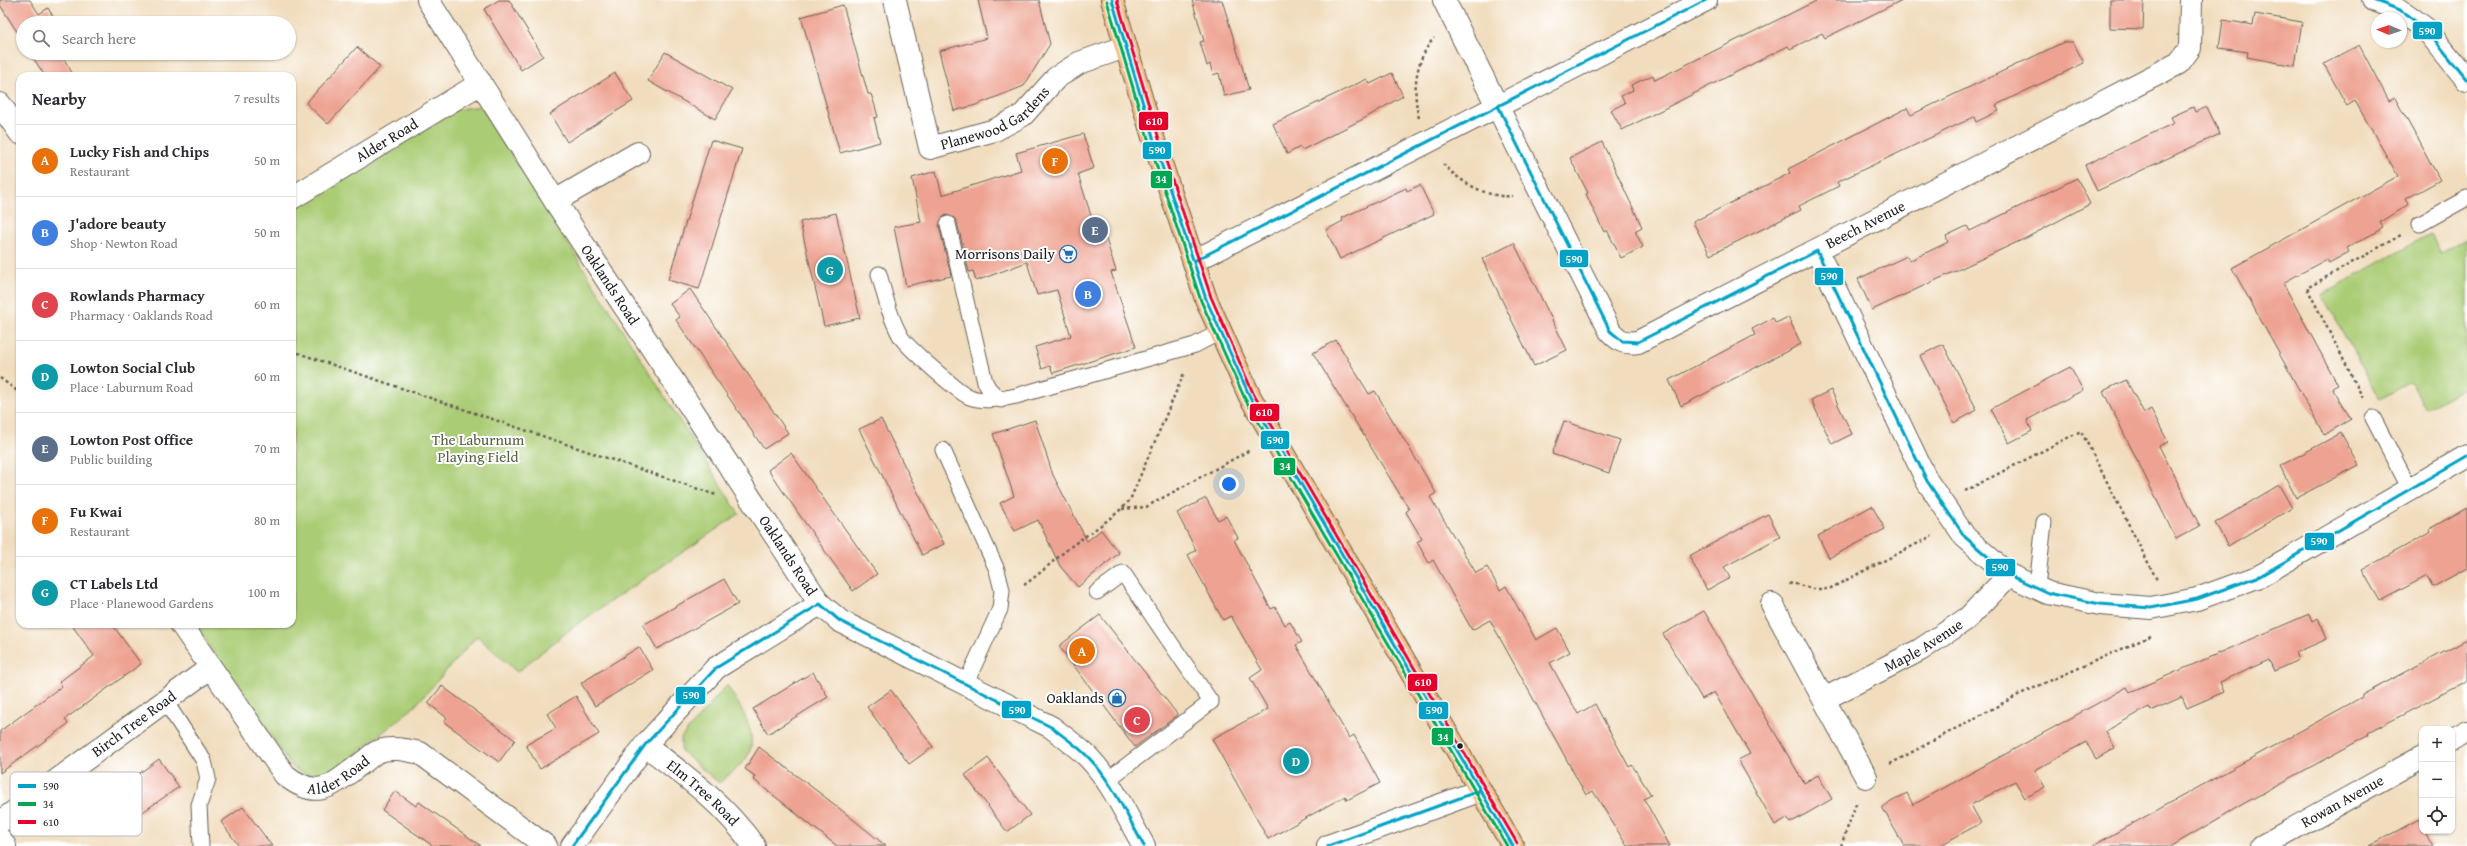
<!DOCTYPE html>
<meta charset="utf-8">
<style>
:root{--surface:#fff;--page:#f7f7f7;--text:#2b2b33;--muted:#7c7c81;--line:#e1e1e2;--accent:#0f766e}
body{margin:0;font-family:"Gentium Book Plus",serif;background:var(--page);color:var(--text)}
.controls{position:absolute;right:12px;bottom:12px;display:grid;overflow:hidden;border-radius:8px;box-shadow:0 1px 3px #0004}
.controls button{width:36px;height:36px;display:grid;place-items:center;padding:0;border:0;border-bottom:1px solid var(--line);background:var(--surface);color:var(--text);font:20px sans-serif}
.compass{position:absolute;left:2371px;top:12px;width:36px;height:36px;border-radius:50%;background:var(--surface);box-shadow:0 1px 3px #0004;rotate:272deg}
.you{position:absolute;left:1229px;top:484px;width:14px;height:14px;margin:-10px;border:3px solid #fff;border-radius:50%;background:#1a73e8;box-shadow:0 0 0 6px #1a73e833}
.badge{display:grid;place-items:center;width:26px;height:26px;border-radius:50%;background:var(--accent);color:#fff;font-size:13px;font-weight:700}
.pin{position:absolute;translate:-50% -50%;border:2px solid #fff;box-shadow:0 1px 4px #0006}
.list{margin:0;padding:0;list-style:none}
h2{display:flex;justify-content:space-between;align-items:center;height:52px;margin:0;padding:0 16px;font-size:17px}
h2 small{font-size:13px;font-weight:400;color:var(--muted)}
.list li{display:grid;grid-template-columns:26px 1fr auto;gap:12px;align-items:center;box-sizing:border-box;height:72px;padding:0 16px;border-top:1px solid var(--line)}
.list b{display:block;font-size:15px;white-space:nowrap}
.list p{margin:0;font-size:13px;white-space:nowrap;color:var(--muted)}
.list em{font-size:13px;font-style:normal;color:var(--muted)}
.icon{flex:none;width:22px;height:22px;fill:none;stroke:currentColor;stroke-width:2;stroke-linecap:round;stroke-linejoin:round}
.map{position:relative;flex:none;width:2467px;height:846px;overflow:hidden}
.search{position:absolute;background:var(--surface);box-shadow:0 1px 3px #0004;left:16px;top:16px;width:280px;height:44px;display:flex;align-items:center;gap:10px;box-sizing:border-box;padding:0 14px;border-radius:22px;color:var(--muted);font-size:15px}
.panel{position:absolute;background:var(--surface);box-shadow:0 1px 3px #0004;left:16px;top:72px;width:280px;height:556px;border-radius:12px}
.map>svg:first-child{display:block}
</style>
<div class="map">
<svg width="2467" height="846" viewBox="0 0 2467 846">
<rect width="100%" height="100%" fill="#fff"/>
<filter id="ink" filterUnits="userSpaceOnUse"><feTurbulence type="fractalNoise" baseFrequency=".025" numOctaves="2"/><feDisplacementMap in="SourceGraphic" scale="8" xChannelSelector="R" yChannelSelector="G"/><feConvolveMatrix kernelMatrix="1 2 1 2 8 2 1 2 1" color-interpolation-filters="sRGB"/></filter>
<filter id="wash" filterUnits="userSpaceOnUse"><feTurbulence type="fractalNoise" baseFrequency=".012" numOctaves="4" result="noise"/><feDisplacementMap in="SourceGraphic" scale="16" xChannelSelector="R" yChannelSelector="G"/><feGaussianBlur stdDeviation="0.9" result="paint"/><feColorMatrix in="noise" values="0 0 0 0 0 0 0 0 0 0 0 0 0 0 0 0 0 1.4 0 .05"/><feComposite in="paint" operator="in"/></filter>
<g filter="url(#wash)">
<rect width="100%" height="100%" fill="#f1ddbe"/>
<!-- green -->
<path fill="#aacc75" stroke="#637448" d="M481,106l258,408 -166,113 -56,45 -40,-36 -63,71 -73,59 -17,9 -20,-1 -13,-8 -97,-142h98v-414l166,-101z
M2430,234l10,19 27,-15v148l-41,23 -15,-27 -31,17 -58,-104z
M727,685c11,19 34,49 20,72 -7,10 -19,18 -28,26l-38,-32v-13z"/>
<g id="blocks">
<!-- building -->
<path fill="#eea392" d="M0,0h30l9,14 9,-6 9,15h-34v18l-23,-36z
M499,0h10l34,56 -22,14 -37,-61z
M978,0h61l11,44 -26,42 -48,19 -22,6 -15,-60 48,-13z
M1192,0h30l27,90 -25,6 -5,-23 -6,2 -3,-11 -3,2 -7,-24 4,-1z
M1818,0h84l-77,38 -3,-5 -32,16 -2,-3 -166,84 -11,-20 14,-7 -4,-7 12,-6 -2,-5 22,-10 2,5z
M2110,0h34l-1,29 -33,-1z
M843,5l25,89h3l4,12 3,11 -4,1 6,24 -40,11 -39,-136z
M2255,14l47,8 -7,44 -48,-9 1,-5 -29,-4 4,-28 30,5z
M2064,42h9l11,21 -88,42 3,6 -23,11 -2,-5 -137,65 2,4 -40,20 2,4 -91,45 -17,-33 97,-49 -2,-4 119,-61 4,7z
M2359,45l30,56 6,-3 45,82 -34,19 3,5 -29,18 3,6 -36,20 2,4 -20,11 -2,-4 -44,24 55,102 -6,3 19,31 -27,16 -92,-167 166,-92 -43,-75 -8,5 -23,-42z
M357,47l23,20 -52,57 -22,-21z
M665,52l67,38 -17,29 -67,-38z
M30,53h33l-2,1 13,22h-29z
M615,73l18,28 -66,41 -17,-28z
M1392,73l11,23 -38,22 -63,32 -2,-3 -13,7 -14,-30 94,-45 3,5z
M2193,107l2,5 12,-5 13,27 -123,57 -12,-26 89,-42 -3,-6z
M1083,134l11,34 -16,6 15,48 7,-2 16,51 -5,1 25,75 -83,26 -3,-7 -8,3 -7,-22 36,-11 -14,-46 -20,5 -10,-33 -51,19 -3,-10 -4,1 -12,-50 -3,-4 -8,-3 -4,3 -3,8 12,50 -45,10 -12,-59 27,-5 -9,-44 24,-7 6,24 79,-25 -5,-17z
M711,140l31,9 -43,140 -31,-9z
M1602,142l40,85 -7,4 8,16 -22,11 -14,-28 -3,2 -18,-38 2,-1 -18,-35z
M2077,178l13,26 -64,34 -154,72 -14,-31 49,-23 2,5 39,-19 -2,-6 21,-10 3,5z
M1420,185l14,29 -94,45 -14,-29 17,-9 -1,-3 17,-8 47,-22 1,3z
M836,213l24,105 -36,8 -24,-104z
M1514,243l53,107 -33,16 -52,-107z
M690,289l98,144 -24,16 -88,-129 4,-3 -10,-13z
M1788,317l13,27 -120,62 -12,-26 86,-45 -3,-6 21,-11 3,5z
M1336,340l33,54 6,-3 39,65 22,37 -6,4 46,76 11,-6 13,23 6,-4 30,54 21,-12 13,24 -20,11 28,51 17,-10 34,63 3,-2 19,30 -7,4 26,47h-43l-34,-55 -7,4 -96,-175 -18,10 -39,-70 -4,3 -12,-21 5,-3 -16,-27 3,-3 -96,-156z
M1943,344l34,66 -23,13 -34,-67z
M2070,367l13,23 -56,30 5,11 -23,12 -18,-34z
M2126,380l18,33 7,-4 17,33 -9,4 41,80 -24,13 -73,-148z
M1831,390l21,44 -20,10 -21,-44z
M881,419l63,125 -22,11 -63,-126z
M1035,420l18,55 34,66 14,-11 18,23 -41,34 -18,-21 -22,-46 -23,11 -15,-28 14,-7 -21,-62z
M1564,421l56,19 -11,33 -57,-19z
M2341,433l18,32 -63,33 -16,-32z
M791,453l86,121 -24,17 -85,-121z
M2279,485l13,23 -64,38 -13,-23z
M1206,498l12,22 8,-4 12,22 -4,2 37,69 4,-2 10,18 5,-3 12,20 -6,3 11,19 42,74 5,-3 26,48 -33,17 -2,-4 -77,43 -56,-100 56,-30 -18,-31 12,-8 -31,-54 -8,4 -35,-65 8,-5 -19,-37z
M1872,506l13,23 -56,29 -11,-22z
M2467,508v60l-34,19 -6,-11 -47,25 -18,-31 69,-38 -2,-3z
M1768,514l12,23 -56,30 6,11 -23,12 -18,-34z
M724,579l14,25 -81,45 -14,-24z
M1704,611l100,172 14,-8 14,24 -42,24 -3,-5 -12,7 -37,-65 12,-6 -36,-62 -12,7 -39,-65z
M2309,614l3,7 6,-3 9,21 -32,14 3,7 -24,11 -5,-11 -49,22 4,10 -37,16 -5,-11 -31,14 -2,-4 -43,24 9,17 -19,11 -10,-17 -51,28 10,17 -20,11 -10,-17 -44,24 10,18 -42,23h-35l-22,-39 25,-14 6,12 214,-118 3,5z
M1100,615l78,100 -43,32 -76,-101z
M71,624h41l29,40 -76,55 3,5 -68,49v-42l62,-45 -3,-4 35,-26z
M2467,640v41l-99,52 1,2 -126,69 -71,42h-80l270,-149v-2z
M639,647l14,23 -58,36 -14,-23z
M813,672l15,25 -60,37 -15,-25z
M442,686l73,54 -16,22 -55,-40 3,-4 -19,-15z
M891,690l42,57 -24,17 -42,-57z
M576,696l23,38 -59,35 -14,-24 30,-17 -9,-14z
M759,747l75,57 52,42h-49l-84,-67 2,-3 -10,-7z
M988,758l42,57 -23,17 -42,-57z
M159,759l20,28 -64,44 -19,-26z
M395,791l21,15 3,-4 62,44h-48l-51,-36z
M243,807l29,39h-33l-18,-24z
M2419,819l3,12h3l8,15h-64z"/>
</g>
</g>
<g filter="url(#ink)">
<use href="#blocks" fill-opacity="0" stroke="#676055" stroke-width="1"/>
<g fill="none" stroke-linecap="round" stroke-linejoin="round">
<defs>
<path id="service" d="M948,224l37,158 4,7 12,11
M2420,224l47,-26
M879,274c6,22 11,44 22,63 5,9 59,57 69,60 11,5 34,2 46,-1l179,-51 25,-13
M2373,418l37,71
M943,450l54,120 5,20 -2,19 -35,76
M2037,587l7,-65
M1097,592l26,-19 88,129 -105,79
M165,701l39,60 4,18 -9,26 2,41"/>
<g id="minor">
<path id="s1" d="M428,0l127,201 265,403 20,17 211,106c13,10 26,19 38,31 23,24 38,59 55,88"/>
<path id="s2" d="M895,0l35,148 65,-18 28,-15 33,-37 23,-15 46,-16"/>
<path id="s3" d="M1444,0l166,331c9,10 14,13 28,11l541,-279 11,-15 1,-48"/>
<path d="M2373,0l27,10 26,19 41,51"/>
<path d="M0,104l20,29"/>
<path id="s4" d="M292,198l189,-115"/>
<path d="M555,201l83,-48"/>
<path d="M1817,251l110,230 38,56 44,38 39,18 52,11 51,4 46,-9 63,-23 207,-120"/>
<path d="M1194,261l512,-261"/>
<path d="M1772,604l94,173"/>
<path id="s5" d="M181,624l104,151c34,27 47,10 77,-12 5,-3 10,-9 15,-11 13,-6 30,-2 43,1l126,93"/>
<path id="s6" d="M1824,699l96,-49 48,-32 41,-43"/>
<path d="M2452,740l15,-8"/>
<path id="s7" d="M645,745c42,32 78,58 109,101"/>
<path id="s8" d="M0,822l210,-154"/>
<path d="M0,839l5,7"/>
<path d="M572,846l73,-101 71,-77 104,-64"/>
<path d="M1328,846l151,-55"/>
<path id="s9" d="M2262,846l160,-89"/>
</g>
<path id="primary" d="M1112,0l46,154 48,145 44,98 263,449"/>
</defs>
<!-- service casing -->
<use href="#service" stroke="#676055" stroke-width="17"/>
<!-- minor casing -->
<use href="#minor" stroke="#676055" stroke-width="24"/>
<!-- primary casing -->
<use href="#primary" stroke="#676055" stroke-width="24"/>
<!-- path -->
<path stroke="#676055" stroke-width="2.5" stroke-dasharray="3 3" stroke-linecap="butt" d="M1419,118c-7,-27 -4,-58 15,-80
M1443,164c17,18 45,35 70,32
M292,351l424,144
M0,378l20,15
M2363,398l-56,-110 94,-53
M1965,491l116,-60 76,149
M1122,509l24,-2 104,-57
M1789,584l4,-1 19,6h17l103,-53
M1024,585c16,-11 30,-25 45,-37 21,-16 44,-29 61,-48l54,-127
M1890,764l128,-69 133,-59
M1841,846l16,-45"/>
<!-- service -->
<use href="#service" stroke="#fff" stroke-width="15"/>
<!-- minor -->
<use href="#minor" stroke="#fff" stroke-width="22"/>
<!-- primary -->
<use href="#primary" stroke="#f6be87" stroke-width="22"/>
<defs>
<path id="bus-1" d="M1112,0l46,154 48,145 44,98 263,449
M2373,0l27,10 26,19 41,51
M1498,106l112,225 12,10 16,1 179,-91 110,230 38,56 44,38 39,18 52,11 51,4 46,-9 63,-23 207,-120
M1194,261l512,-261
M572,846l73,-101 71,-77 104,-64 20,17 211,106c13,10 27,19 38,31 24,25 38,58 55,88
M1328,846l151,-55"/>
<path id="bus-2" d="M1107,1l46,154 48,146 44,98 262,447"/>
<path id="bus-3" d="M1117,0l46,152 48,145 43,98 263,448"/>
</defs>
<!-- bus-1 casing -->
<use href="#bus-1" stroke="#fff" stroke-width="6"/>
<!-- bus-2 casing -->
<use href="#bus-2" stroke="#fff" stroke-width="6"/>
<!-- bus-3 casing -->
<use href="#bus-3" stroke="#fff" stroke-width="6"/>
<!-- bus-1 -->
<use href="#bus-1" stroke="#01a2c5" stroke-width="3"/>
<!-- bus-2 -->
<use href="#bus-2" stroke="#00a651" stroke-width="3"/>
<!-- bus-3 -->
<use href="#bus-3" stroke="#e4002b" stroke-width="3"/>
</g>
</g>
<!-- icons -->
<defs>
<symbol id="supermarket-ring" viewBox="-11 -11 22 22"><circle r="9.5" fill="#fff" stroke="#1f6fb2" stroke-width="1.5"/><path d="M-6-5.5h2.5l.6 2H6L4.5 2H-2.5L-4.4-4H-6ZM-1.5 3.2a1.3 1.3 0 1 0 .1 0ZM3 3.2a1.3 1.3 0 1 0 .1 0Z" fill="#1f6fb2"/></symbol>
<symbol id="shop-ring" viewBox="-11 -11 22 22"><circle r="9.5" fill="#fff" stroke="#1f6fb2" stroke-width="1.5"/><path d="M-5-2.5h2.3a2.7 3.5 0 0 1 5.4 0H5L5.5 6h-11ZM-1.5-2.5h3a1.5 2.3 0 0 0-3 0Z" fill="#1f6fb2"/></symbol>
</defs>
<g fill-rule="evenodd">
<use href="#supermarket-ring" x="1058" y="244" width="20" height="20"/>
<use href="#shop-ring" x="1107" y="688" width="20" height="20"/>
</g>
<!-- markers -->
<circle fill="#1c1c1c" stroke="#fff" stroke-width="1.5" cx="1460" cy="746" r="3.5"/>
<g text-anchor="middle" stroke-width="4" stroke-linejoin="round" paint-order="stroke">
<!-- street labels -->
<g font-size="15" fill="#1c1c1c" stroke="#fff">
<text dy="5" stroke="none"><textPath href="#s2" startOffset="225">Planewood Gardens</textPath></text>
<text dy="5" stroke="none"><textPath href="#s4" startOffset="111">Alder Road</textPath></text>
<text dy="5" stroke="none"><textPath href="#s3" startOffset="658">Beech Avenue</textPath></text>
<text dy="5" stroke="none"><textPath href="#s1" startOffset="338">Oaklands Road</textPath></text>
<text dy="5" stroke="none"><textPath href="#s1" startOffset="662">Oaklands Road</textPath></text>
<text dy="5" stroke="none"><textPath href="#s6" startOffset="113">Maple Avenue</textPath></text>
<text dy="5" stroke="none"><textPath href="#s8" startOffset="166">Birch Tree Road</textPath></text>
<text dy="5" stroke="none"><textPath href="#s5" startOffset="244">Alder Road</textPath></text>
<text dy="5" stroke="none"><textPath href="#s7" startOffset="75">Elm Tree Road</textPath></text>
<text dy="5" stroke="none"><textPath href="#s9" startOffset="92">Rowan Avenue</textPath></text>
</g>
<!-- poi labels -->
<g font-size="15" fill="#1c1c1c" stroke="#fff" text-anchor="end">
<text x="1055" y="259">Morrisons Daily</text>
<text x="1104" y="703">Oaklands</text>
</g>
<!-- park labels -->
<g font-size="15" fill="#556240" stroke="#fff">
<text x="478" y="445">The Laburnum<tspan x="478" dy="17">Playing Field</tspan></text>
</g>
</g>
<!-- legend -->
<rect x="10" y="772" width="132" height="64" rx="6" fill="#fff" stroke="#bbb" stroke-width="1"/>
<rect x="18" y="784" width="18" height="4" fill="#01a2c5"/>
<rect x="18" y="802" width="18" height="4" fill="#00a651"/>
<rect x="18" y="820" width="18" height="4" fill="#e4002b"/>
<g font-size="11" fill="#1c1c1c">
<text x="43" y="790">590</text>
<text x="43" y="808">34</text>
<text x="43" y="826">610</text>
</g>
<g stroke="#fff" stroke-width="1.5">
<rect x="2412" y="21" width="31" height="19" rx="4" fill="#01a2c5"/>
<rect x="1138" y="111" width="31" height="20" rx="4" fill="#e4002b"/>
<rect x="1142" y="141" width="30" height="19" rx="4" fill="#01a2c5"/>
<rect x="1150" y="170" width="23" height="19" rx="4" fill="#00a651"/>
<rect x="1559" y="249" width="30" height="19" rx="4" fill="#01a2c5"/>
<rect x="1814" y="267" width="30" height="19" rx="4" fill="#01a2c5"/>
<rect x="1249" y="403" width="31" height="19" rx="4" fill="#e4002b"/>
<rect x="1260" y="430" width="30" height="20" rx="4" fill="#01a2c5"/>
<rect x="1273" y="457" width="23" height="19" rx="4" fill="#00a651"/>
<rect x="2304" y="532" width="31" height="19" rx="4" fill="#01a2c5"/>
<rect x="1985" y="558" width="31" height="19" rx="4" fill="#01a2c5"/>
<rect x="1407" y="673" width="31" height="19" rx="4" fill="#e4002b"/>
<rect x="675" y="686" width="31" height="19" rx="4" fill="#01a2c5"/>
<rect x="1001" y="700" width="31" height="19" rx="4" fill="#01a2c5"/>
<rect x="1418" y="701" width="31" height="19" rx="4" fill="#01a2c5"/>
<rect x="1431" y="727" width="23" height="19" rx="4" fill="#00a651"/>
</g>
<g font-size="11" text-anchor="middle" font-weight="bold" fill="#fff">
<text x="2427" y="35">590</text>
<text x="1154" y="125">610</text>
<text x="1157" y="154">590</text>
<text x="1161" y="183">34</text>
<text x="1574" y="263">590</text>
<text x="1829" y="280">590</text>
<text x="1264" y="416">610</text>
<text x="1275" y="444">590</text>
<text x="1285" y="470">34</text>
<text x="2319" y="545">590</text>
<text x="2000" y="571">590</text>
<text x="1423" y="686">610</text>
<text x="691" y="699">590</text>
<text x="1017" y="714">590</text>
<text x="1434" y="714">590</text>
<text x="1443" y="741">34</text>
</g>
</svg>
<div class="controls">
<button>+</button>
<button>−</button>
<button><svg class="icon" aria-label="locate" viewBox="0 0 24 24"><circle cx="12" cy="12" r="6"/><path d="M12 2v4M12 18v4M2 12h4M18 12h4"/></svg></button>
</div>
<svg class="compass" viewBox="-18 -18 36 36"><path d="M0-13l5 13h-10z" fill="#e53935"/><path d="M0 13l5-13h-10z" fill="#7c7c81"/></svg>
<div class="you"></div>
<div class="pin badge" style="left:1082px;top:651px;background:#e8710a">A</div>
<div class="pin badge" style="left:1088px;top:294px;background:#3f7fe0">B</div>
<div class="pin badge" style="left:1137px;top:720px;background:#e0444e">C</div>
<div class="pin badge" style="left:1296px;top:761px;background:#0f9aa8">D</div>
<div class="pin badge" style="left:1095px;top:230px;background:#5c6f8a">E</div>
<div class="pin badge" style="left:1055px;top:161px;background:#e8710a">F</div>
<div class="pin badge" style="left:830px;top:270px;background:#0f9aa8">G</div>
<div class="search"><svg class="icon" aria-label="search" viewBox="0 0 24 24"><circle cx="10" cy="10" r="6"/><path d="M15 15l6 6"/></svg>Search here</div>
<section class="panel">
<h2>Nearby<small>7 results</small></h2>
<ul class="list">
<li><span class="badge" style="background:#e8710a">A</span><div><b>Lucky Fish and Chips</b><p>Restaurant</p></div><em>50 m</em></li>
<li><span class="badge" style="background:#3f7fe0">B</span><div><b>J'adore beauty</b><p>Shop · Newton Road</p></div><em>50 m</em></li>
<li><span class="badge" style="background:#e0444e">C</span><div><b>Rowlands Pharmacy</b><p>Pharmacy · Oaklands Road</p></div><em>60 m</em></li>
<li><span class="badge" style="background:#0f9aa8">D</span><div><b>Lowton Social Club</b><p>Place · Laburnum Road</p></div><em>60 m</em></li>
<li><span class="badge" style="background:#5c6f8a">E</span><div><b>Lowton Post Office</b><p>Public building</p></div><em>70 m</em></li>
<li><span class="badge" style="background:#e8710a">F</span><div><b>Fu Kwai</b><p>Restaurant</p></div><em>80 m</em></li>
<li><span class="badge" style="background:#0f9aa8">G</span><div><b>CT Labels Ltd</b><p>Place · Planewood Gardens</p></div><em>100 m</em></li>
</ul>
</section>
</div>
